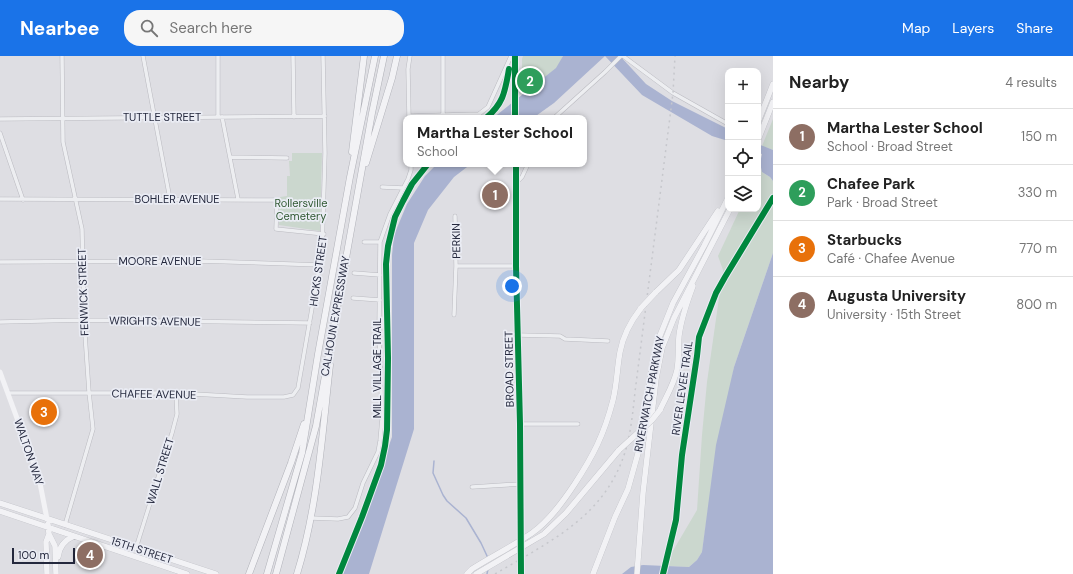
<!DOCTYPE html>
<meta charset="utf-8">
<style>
:root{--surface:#fff;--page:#f6f6f6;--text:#222;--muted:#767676;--line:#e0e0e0;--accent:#1a73e8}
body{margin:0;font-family:"DM Sans",sans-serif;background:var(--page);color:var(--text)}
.controls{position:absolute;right:12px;top:12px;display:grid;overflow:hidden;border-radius:8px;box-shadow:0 4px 16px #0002}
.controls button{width:36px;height:36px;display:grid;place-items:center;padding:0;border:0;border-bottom:1px solid var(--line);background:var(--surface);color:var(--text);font:20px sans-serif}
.scale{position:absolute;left:12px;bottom:10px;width:63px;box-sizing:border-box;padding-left:4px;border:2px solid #24283d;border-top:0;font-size:11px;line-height:14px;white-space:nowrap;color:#24283d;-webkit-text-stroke:3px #eaecf4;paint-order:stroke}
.you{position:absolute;left:512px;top:230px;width:14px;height:14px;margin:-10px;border:3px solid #fff;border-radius:50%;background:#1a73e8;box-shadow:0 0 0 6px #1a73e833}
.badge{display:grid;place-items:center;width:26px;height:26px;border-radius:50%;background:var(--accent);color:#fff;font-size:13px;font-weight:700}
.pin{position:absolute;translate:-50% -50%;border:2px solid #fff;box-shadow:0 1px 4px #0006}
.popup{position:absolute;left:403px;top:59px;width:184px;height:52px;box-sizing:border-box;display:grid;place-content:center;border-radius:8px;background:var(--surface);filter:drop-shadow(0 1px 3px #0005);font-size:13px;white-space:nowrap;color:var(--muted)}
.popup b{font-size:15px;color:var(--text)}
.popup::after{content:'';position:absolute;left:50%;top:100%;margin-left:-8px;border:8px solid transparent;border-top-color:var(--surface)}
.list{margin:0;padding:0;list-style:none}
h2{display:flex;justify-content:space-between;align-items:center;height:52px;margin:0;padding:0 16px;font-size:17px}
h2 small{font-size:13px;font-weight:400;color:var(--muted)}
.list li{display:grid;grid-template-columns:26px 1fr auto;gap:12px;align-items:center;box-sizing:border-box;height:56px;padding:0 16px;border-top:1px solid var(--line)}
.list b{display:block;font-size:15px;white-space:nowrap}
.list p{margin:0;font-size:13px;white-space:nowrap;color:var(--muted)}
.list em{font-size:13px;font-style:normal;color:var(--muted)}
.icon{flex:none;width:22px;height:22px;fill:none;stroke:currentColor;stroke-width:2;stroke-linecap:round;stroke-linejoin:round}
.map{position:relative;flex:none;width:773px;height:518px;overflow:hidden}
header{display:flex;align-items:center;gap:24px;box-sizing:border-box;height:56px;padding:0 20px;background:var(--accent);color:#fff}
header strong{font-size:19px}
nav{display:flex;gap:22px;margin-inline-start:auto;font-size:14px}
.search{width:280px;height:36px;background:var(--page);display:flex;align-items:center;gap:10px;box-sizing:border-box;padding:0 14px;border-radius:16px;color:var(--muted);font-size:15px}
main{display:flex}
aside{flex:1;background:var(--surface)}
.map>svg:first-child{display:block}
</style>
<header>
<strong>Nearbee</strong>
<div class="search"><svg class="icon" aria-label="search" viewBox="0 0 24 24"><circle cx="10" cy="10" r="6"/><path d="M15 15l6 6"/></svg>Search here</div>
<nav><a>Map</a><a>Layers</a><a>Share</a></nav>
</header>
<main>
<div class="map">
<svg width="773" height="518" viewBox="0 0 773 518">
<rect width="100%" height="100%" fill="#dedee3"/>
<!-- green -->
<path fill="#cbd7ce" d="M523,0h40l-6,12 -35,26v-35z
M773,63v31l-11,-4z
M292,97h30l-2,78 -41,-6 1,-28 7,-1v-20h3l-1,-15h3z
M760,107l2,9 8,5 3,4v72l-39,114 -26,143 -6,42 -5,8 -8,7 -25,-1 33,-56 5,-75 5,-53 16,-112 -5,-14 22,-47h18v-42z"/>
<!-- water -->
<path fill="#aab3d1" d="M563,0h57l26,28 26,17 56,28v12l-16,-5 -70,-41 -37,-39 -51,47 -21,15h-40l63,-50z
M758,88l15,6v31l-3,-4 -8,-5 -2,-9 2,-9 -4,-1z
M437,108h34l-17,13 -26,33 -14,33v186l-45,145h-26l49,-137v-182l2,-20 13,-31 18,-28z
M773,197v321h-151l9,-7 12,-2 46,2 8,-7 5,-8 14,-107 18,-78z"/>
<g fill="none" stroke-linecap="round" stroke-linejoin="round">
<!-- stream -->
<path stroke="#aab3d1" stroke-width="1.5" d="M434,405l-1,12 10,22 4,6 19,17 15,25 7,15
M487,518l1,-5"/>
<defs>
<path id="minor" d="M62,0l1,86 19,87 2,91 5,72 4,37 -28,96
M143,0l27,143
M218,0v61
M293,0l1,61
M443,0v59
M623,0l50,37 55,31
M409,60l70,-2 9,-7 23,-51
M222,61l16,82
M409,61l-1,-48 2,-13
M554,62l51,-46 16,-16
M0,63l325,-3
M0,77l23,67
M230,101l57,1
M517,126l5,-5 6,-13
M382,131l21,1
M0,143l277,1 -1,29 48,5
M364,186h16
M0,206l200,-1 121,4
M456,210h60
M354,217l26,2
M353,242l27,2
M454,259l2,-49 -1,-50
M0,266l84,-2 226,3
M518,279l42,1 5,3 43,2
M8,337h168l71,4h37l9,-2 5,-7 24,-137 3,-98 -2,-97
M520,368h58
M472,431l48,-3
M311,462l27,1 10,-2 7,-9 8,-25 15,-31 2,-11 2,-22 -3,-89 1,-88 10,-28 18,-35 3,-9v-6
M136,492l36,-115 5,-19 -1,-21"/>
<path id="primary" d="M758,66l15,-38
M758,84l15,-38
M655,237l24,-23 39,-59
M660,354c6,-13 14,-26 17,-40 2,-10 1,-23 2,-34 2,-17 8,-34 14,-50
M0,447l216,71
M0,455l187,63
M48,468l1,10 6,12 1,28
M58,501c1,-10 7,-17 16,-21
M47,518l-1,-32 3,-8
M467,518l5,-5c19,-12 41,-23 60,-36 17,-12 30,-30 42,-48 19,-29 30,-50 39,-85 4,-16 4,-32 7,-48 3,-17 11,-31 21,-44
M476,518l68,-40 22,-21 53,-63
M593,518l22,-57 13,-28 14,-50 8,-59 9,-42 14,-35 31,-57 24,-48
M637,518l6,-81 13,-114 6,-31 12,-30 56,-109"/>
<path id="motorway" d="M352,96l12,-96
M366,107l26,-85 5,-22
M249,518l42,-111 13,-39
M267,518l35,-121 16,-99 32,-177 25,-121
M276,518l40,-148 56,-313 12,-57
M297,518c21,-68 25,-139 33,-209"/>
</defs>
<!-- minor casing -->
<use href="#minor" stroke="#bbbbc1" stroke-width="4.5"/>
<!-- primary casing -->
<use href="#primary" stroke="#babbc1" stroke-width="6"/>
<!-- motorway casing -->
<use href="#motorway" stroke="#b0b1b8" stroke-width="7"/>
<!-- minor -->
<use href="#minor" stroke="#edeef1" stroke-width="3.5"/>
<!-- secondary -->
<path stroke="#f2f2f5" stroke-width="5" d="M515,0v62
M516,108v102l4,158 1,150
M0,316l39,106 8,41"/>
<!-- primary -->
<use href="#primary" stroke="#f2f2f5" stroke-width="5.5"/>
<!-- motorway -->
<use href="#motorway" stroke="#f2f2f5" stroke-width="6"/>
<!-- rail -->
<path stroke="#c6c7cc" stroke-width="1.5" stroke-dasharray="2 4" stroke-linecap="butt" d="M495,518c55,-33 111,-57 131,-125 5,-18 7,-38 9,-57l38,-299 2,-37"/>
<defs>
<path id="primary-bridge" d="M641,252l14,-15
M619,394l33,-30 8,-10"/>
</defs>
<!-- primary-bridge casing -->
<use href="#primary-bridge" stroke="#babbc1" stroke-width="6" stroke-linecap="butt"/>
<!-- primary-bridge -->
<use href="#primary-bridge" stroke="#f2f2f5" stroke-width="5.5"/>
<defs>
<path id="cycleway" d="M515,0v62
M486,62c18,-15 19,-27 23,-49
M516,108v102l4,158 1,150
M339,518l23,-57 19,-52 4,-19 2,-16 1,-72 -2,-94 2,-18 7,-29 8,-16 9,-17 16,-20
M663,518l13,-54 6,-65 15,-99 2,-19 17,-44 9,-16 48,-79"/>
</defs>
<!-- cycleway casing -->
<use href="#cycleway" stroke="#eaecf4" stroke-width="8"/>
<!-- cycleway -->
<use href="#cycleway" stroke="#00873e" stroke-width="6"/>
</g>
<g text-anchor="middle" stroke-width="3.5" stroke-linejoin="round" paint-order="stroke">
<!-- street labels -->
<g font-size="11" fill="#24283d" stroke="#eaecf4">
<text x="162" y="65">TUTTLE STREET</text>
<text x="177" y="147">BOHLER AVENUE</text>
<text transform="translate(456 185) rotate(-91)" y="4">PERKIN</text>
<text x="160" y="209">MOORE AVENUE</text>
<text transform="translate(318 215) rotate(-82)" y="4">HICKS STREET</text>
<text transform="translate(83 236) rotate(-92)" y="4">FENWICK STREET</text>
<text transform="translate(335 260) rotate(-80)" y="4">CALHOUN EXPRESSWAY</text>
<text transform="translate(155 265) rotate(1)" y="4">WRIGHTS AVENUE</text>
<text transform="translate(377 312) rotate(-90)" y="4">MILL VILLAGE TRAIL</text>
<text transform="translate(509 313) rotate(-91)" y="4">BROAD STREET</text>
<text transform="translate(682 332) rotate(-82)" y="4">RIVER LEVEE TRAIL</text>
<text transform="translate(154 338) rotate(1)" y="4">CHAFEE AVENUE</text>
<text transform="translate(649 338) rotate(-79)" y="4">RIVERWATCH PARKWAY</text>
<text transform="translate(29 396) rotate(71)" y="4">WALTON WAY</text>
<text transform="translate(160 415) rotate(-73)" y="4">WALL STREET</text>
<text transform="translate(142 494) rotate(18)" y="4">15TH STREET</text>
</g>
<!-- park labels -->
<g font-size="11" fill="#315933" stroke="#eaecf4">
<text x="301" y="151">Rollersville<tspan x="301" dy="13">Cemetery</tspan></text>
</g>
</g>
</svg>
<div class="controls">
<button>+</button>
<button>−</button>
<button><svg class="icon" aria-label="locate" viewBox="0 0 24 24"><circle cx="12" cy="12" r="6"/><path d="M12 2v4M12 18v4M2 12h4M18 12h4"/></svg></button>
<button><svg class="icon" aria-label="layers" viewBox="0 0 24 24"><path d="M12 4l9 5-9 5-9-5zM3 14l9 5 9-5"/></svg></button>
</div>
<div class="scale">100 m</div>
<div class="you"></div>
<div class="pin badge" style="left:495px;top:139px;background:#8d6e63">1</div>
<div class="popup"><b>Martha Lester School</b>School</div>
<div class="pin badge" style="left:530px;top:25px;background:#2e9e5b">2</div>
<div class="pin badge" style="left:44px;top:356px;background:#e8710a">3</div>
<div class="pin badge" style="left:90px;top:499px;background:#8d6e63">4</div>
</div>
<aside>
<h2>Nearby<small>4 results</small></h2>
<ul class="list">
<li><span class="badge" style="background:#8d6e63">1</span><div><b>Martha Lester School</b><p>School · Broad Street</p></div><em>150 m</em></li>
<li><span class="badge" style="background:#2e9e5b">2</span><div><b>Chafee Park</b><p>Park · Broad Street</p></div><em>330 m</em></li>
<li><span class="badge" style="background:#e8710a">3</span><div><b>Starbucks</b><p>Café · Chafee Avenue</p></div><em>770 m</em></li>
<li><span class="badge" style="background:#8d6e63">4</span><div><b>Augusta University</b><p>University · 15th Street</p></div><em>800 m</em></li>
</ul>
</aside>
</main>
